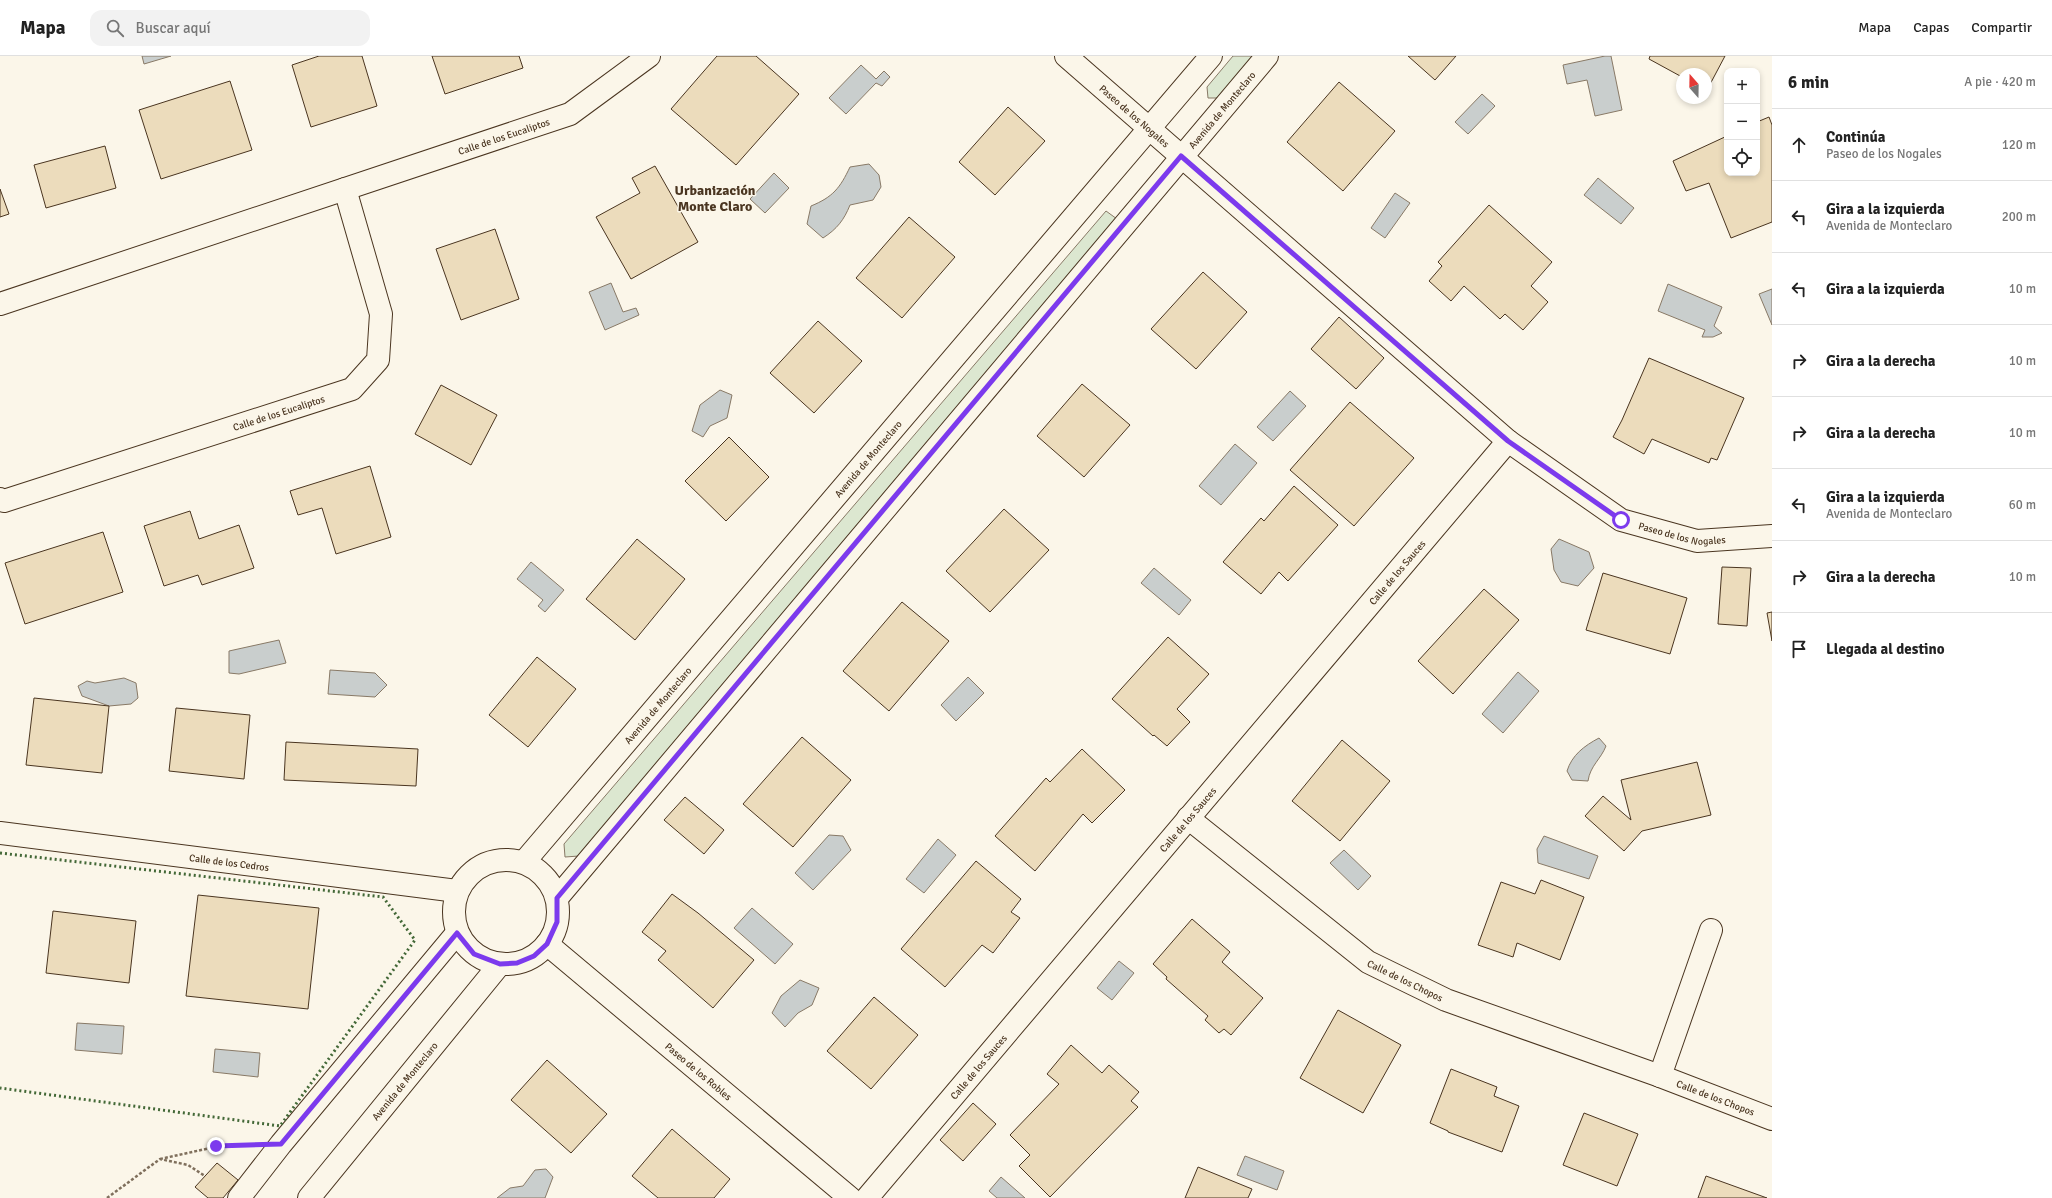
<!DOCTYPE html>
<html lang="es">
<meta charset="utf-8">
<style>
:root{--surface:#fff;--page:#f2f2f2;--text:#222;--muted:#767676;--line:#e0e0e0}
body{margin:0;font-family:Signika,sans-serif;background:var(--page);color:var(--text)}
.controls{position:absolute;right:12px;top:12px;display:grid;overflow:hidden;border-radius:8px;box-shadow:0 2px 6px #0003}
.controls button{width:36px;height:36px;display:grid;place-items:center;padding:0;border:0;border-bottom:1px solid var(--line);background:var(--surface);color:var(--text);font:20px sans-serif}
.compass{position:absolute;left:1676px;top:12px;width:36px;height:36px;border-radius:50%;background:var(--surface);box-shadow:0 2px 6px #0003;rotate:340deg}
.stop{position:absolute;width:12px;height:12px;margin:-9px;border:3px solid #7c3aed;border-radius:50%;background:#fff}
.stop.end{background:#7c3aed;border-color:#fff;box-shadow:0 1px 4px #0008}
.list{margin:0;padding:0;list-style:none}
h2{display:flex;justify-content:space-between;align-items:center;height:52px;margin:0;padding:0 16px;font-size:17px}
h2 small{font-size:13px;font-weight:400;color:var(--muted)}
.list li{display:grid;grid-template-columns:26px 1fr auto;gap:12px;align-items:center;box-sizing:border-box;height:72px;padding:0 16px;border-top:1px solid var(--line)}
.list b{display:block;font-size:15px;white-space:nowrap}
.list p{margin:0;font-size:13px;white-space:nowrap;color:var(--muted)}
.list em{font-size:13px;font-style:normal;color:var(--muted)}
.icon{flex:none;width:22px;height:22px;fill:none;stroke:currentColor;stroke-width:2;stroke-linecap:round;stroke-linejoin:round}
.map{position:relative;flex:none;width:1772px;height:1142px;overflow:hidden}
header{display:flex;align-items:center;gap:24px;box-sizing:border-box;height:56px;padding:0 20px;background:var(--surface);border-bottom:1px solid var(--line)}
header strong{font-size:19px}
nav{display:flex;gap:22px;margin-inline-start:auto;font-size:14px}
.search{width:280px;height:36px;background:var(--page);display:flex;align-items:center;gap:10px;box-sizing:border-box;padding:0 14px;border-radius:12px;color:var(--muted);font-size:15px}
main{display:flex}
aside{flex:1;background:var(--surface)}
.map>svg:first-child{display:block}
</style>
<header>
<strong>Mapa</strong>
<div class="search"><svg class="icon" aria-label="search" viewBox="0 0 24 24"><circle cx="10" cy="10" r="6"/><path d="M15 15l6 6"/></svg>Buscar aquí</div>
<nav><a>Mapa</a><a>Capas</a><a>Compartir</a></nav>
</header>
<main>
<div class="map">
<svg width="1772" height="1142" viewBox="0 0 1772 1142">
<rect width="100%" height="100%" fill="#fbf6e9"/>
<!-- green -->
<path fill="#dce7d0" stroke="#887966" d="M1233,0h23l-36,42h-12l-1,-11z
M1106,155l11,8 -538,637 -14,1 -1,-13z"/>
<!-- water -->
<path fill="#c9cecd" stroke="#887966" d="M142,0h29l-27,8z
M1605,0h6l11,54 -27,6 -8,-36 -20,4 -4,-19z
M861,9l15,14 8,-8 6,6 -8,9 -6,-3 -30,31 -17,-16z
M1482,38l13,12 -27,28 -13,-12z
M869,108l10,11 2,12 -8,13 -23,5c-6,15 -13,24 -27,33l-16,-14 4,-18c22,-9 29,-18 39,-39z
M774,117l15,15 -24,25 -15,-14z
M1598,122l36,30 -13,16 -37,-29z
M1395,137l15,10 -25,35 -14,-10z
M611,227l12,29 13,-4 3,7 -34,15 -16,-38z
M1668,228l54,23 -8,19 8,7 -9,4h-11l3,-7 -47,-19z
M1772,233v36l-13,-31z
M720,334l12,5 -5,23 -17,8 -7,11 -11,-6 8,-26z
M1290,335l16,15 -33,35 -16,-14z
M1235,388l22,19 -36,42 -22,-19z
M1559,483l30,13 5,16 -16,18 -17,-4 -7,-12 -3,-21z
M531,506l33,28 -19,22 -7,-6 5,-6 -26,-21z
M1154,512l37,32 -12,15 -38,-32z
M279,584l7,23 -47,11 -10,-1v-22z
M330,614l45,3 12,12 -12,12 -47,-3z
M1518,616l21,19 -36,42 -21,-19z
M968,621l16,16 -28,28 -15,-16z
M124,622l12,5 2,15 -7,6 -22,2 -27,-10 -4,-10 9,-5 8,2z
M1599,682l7,8c-5,13 -16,20 -18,35l-16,-1 -5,-9c5,-16 17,-25 32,-33z
M829,779l14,1 8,14 -38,40 -18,-17z
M1544,780l54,20 -9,23 -51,-16 -1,-14z
M938,783l18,16 -32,38 -18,-14z
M1344,794l27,26 -13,14 -28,-27z
M752,852l41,36 -18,20 -41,-36z
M1119,905l15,12 -22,27 -15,-12z
M800,924l19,8 -7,17 -14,8 -13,14 -13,-14 9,-17z
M77,967l47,3 -2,28 -47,-4z
M215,993l45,4 -2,24 -45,-5z
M1245,1100l39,15 -7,19 -40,-15z
M546,1113l7,8 -8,21h-48l13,-10 13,-2 12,-16z
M1001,1121l24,21h-28l-8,-7z"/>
<!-- building -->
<path fill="#ecdcbc" stroke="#4a3520" d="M319,0h43l15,50 -66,21 -19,-62z
M432,0h87l4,12 -78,26z
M717,0h39l43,38 -63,71 -65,-56z
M1408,0h48l-21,24z
M1650,0h75l-18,34 -1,-16h-24v3l-33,-18z
M230,25l22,69 -91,29 -22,-69z
M1339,26l56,49 -52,60 -56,-49z
M1008,51l37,34 -50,54 -36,-33z
M1769,61l3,8v97l-41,16 -22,-55 -23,8 -13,-30 54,-25v37h30v-51z
M105,90l11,42 -70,20 -12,-43z
M655,110l43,76 -67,37 -35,-62 44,-24 -8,-15z
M0,133l9,25 -9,3z
M1489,149l63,57 -21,24 17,16 -25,28 -18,-16 -5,5 -36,-33 -13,15 -22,-20 13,-15 -4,-4z
M909,161l46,40 -53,61 -46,-40z
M495,173l24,70 -58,21 -25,-71z
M1203,216l44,40 -51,57 -45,-40z
M1339,261l45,41 -28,31 -45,-40z
M818,265l44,40 -48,52 -44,-40z
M1649,302l95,40 -27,62 -6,-2 -2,5 -57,-24 -8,15 -31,-17 9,-17z
M1082,328l48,41 -46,52 -47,-41z
M441,329l56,30 -26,50 -56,-31z
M1350,346l64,56 -60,68 -64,-56z
M729,381l40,40 -43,44 -41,-40z
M370,410l21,71 -55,17 -14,-46 -24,7 -8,-24z
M1294,430l44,39 -50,56 -9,-9 -18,22 -38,-32 38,-44 3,3z
M1004,453l45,41 -59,62 -44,-41z
M190,455l9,28 40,-14 15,43 -52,17 -4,-10 -34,11 -20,-60z
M103,476l20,60 -98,32 -20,-61z
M637,483l48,40 -50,61 -49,-41z
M1722,511l29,1 -4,58 -29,-2z
M1603,517l84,25 -17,56 -84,-24z
M1484,533l35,31 -66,74 -35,-33z
M902,546l47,39 -60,70 -46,-40z
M1772,556v29l-5,-28z
M1168,581l41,37 -32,35 13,13 -23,24 -13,-11 -1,1 -41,-37z
M537,601l39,32 -48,58 -39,-32z
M34,642l75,8 -7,67 -76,-8z
M176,652l74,7 -6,64 -75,-8z
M802,681l49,43 -58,67 -50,-43z
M1342,684l48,41 -50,60 -48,-40z
M286,686l132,7 -2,37 -132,-6z
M1082,693l43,41 -33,33 -9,-9 -48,57 -40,-35 51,-58 4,4z
M1697,706l14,53 -69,16 -18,20 -39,-35 18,-20 28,24 -10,-40z
M685,741l39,33 -20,24 -40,-34z
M976,805l45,38 -10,13 9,6 -27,35 -11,-8 -37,42 -44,-38z
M1541,824l43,17 -24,63 -43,-17 -4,14 -35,-12 23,-63 34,12z
M672,838l26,19 56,47 -41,48 -55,-48 8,-9 -24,-19z
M198,839l121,13 -11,101 -122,-13z
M53,855l83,10 -7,62 -83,-10z
M1192,863l38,33 -8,10 41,36 -32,37 -7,-6 -5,4 -14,-13 3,-4 -42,-37 1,-2 -14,-13z
M874,941l44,38 -47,54 -44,-38z
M1338,954l63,35 -38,68 -63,-35z
M1071,989l31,28 7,-8 30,27 -8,9 7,6 -88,90 -31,-31 11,-11 -20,-20 49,-51 -12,-10z
M547,1004l60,54 -36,39 -60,-53z
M1451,1013l46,18 -3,9 25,10 -17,46 -54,-20v-1l-18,-8z
M973,1047l23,21 -33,37 -23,-21z
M1584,1057l54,21 -21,52 -54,-21z
M672,1073l58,50 -16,19h-56l-26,-22z
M217,1107l21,17 -15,18h-15l-13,-11z
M1198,1111l54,22 -4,9h-63z
M1706,1120l61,22h-69z"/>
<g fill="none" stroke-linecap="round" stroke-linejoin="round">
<defs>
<g id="minor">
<path id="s1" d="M1066,0l442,385 113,79 76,21 75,-5"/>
<path id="s2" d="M0,248l570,-190 79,-58"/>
<path id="s3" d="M0,443l4,2 348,-112 26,-29 3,-46 -36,-125"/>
<path id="s4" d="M1188,762l180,144 78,38 214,76 112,43"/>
<path id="s5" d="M0,777l457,58"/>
<circle cx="506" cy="856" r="52"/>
<path id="s6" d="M524,806l687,-806"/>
<path id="s7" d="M557,842l710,-842"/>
<path id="s8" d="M547,888l303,254"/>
<path d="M1660,1020l51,-146"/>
<path d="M239,1142l42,-54 176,-211"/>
<path id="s9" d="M309,1142l191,-234"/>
<path id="s10" d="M867,1142l641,-757"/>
</g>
</defs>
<!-- minor casing -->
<use href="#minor" stroke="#4a3520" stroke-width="24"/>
<!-- path -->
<path stroke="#7f6f5c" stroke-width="2.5" stroke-dasharray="3 2" stroke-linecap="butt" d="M160,1103l55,-12 29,-2
M107,1142l53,-39 28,6 17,11"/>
<!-- minor -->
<use href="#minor" stroke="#fbf6e9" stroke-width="22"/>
<!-- hedge -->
<path stroke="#436837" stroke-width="3" stroke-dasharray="2 3" stroke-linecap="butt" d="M0,797l383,44 32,43 -135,186 -280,-38"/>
</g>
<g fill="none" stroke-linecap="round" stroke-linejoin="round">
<!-- route -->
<path stroke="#7c3aed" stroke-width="5" d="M216,1090l65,-2 176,-211 17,21 26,10 17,-1 17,-7 13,-12 10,-22v-24l624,-742 327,285 113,79"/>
</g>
<g text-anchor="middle" stroke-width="3" stroke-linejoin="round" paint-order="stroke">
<!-- street labels -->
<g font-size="10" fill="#4a3520" stroke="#fbf6e9">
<text dy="4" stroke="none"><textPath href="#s7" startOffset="1031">Avenida de Monteclaro</textPath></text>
<text dy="4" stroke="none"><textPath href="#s1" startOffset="91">Paseo de los Nogales</textPath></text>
<text dy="4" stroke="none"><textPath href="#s2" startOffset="531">Calle de los Eucaliptos</textPath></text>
<text dy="4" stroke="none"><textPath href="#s3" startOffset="293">Calle de los Eucaliptos</textPath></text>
<text dy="4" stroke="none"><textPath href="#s6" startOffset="530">Avenida de Monteclaro</textPath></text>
<text dy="4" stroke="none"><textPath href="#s1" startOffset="787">Paseo de los Nogales</textPath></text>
<text dy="4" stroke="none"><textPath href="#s10" startOffset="820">Calle de los Sauces</textPath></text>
<text dy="4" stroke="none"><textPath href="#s6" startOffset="206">Avenida de Monteclaro</textPath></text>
<text dy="4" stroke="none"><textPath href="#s10" startOffset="496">Calle de los Sauces</textPath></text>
<text dy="4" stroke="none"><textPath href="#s5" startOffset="231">Calle de los Cedros</textPath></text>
<text dy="4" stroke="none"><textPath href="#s4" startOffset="272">Calle de los Chopos</textPath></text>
<text dy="4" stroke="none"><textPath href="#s10" startOffset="172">Calle de los Sauces</textPath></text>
<text dy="4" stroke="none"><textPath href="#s8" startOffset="198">Paseo de los Robles</textPath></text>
<text dy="4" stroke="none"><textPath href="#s9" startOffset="151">Avenida de Monteclaro</textPath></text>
<text dy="4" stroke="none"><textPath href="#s4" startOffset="604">Calle de los Chopos</textPath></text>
</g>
<!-- district labels -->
<g font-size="14" font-weight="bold" fill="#4a3520" stroke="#fbf6e9">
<text x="715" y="139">Urbanización<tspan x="715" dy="16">Monte Claro</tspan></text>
</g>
</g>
</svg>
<div class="controls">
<button>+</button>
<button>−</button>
<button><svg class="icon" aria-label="locate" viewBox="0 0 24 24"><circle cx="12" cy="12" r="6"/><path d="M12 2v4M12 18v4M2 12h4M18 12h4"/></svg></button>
</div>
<svg class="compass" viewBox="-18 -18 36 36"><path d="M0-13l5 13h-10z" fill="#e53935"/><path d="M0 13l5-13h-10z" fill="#767676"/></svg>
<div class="stop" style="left:1621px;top:464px"></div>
<div class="stop end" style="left:216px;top:1090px"></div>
</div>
<aside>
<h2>6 min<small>A pie · 420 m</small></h2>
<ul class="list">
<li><svg class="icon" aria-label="ahead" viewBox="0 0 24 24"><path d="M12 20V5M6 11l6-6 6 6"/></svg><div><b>Continúa</b><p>Paseo de los Nogales</p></div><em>120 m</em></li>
<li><svg class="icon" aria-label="left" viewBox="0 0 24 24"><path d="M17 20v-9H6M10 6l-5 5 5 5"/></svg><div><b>Gira a la izquierda</b><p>Avenida de Monteclaro</p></div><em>200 m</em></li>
<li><svg class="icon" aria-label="left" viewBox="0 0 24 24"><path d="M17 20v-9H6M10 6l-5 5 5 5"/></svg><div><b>Gira a la izquierda</b></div><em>10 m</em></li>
<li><svg class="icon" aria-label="right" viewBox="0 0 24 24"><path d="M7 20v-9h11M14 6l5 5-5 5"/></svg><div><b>Gira a la derecha</b></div><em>10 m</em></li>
<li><svg class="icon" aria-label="right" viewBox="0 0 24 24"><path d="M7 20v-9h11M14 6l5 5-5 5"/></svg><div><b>Gira a la derecha</b></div><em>10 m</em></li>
<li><svg class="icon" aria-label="left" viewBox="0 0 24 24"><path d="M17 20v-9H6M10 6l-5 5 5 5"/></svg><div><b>Gira a la izquierda</b><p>Avenida de Monteclaro</p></div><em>60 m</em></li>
<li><svg class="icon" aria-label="right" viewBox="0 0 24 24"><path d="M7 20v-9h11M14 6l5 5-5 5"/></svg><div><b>Gira a la derecha</b></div><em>10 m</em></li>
<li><svg class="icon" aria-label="arrive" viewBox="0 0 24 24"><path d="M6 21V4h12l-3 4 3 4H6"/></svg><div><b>Llegada al destino</b></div></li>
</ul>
</aside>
</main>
